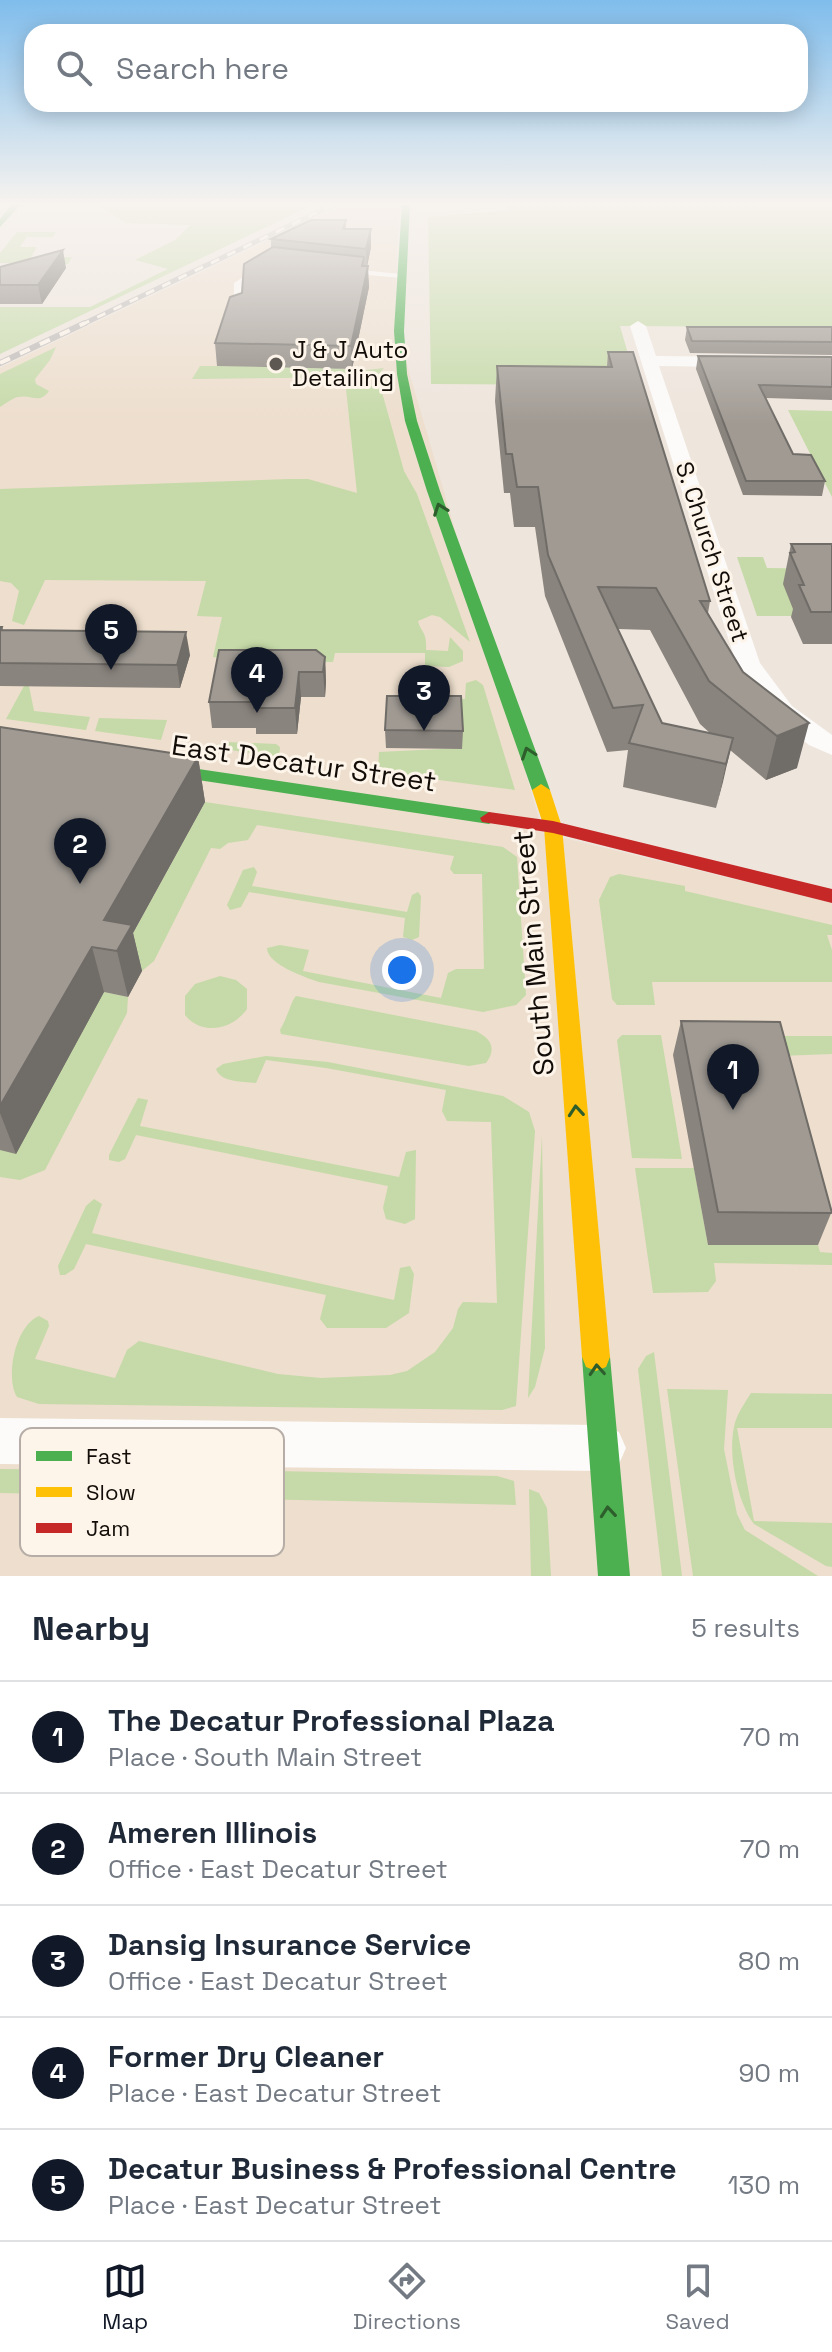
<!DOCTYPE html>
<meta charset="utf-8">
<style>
:root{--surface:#fff;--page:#f2f2f3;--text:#1f2937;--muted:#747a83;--line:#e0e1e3;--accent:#111827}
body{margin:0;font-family:"Space Grotesk",sans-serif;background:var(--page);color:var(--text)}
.you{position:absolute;left:402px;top:970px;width:28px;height:28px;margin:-20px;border:6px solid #fff;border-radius:50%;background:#1a73e8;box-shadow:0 0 0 12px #1a73e833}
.badge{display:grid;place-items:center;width:52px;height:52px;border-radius:50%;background:var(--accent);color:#fff;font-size:26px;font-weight:700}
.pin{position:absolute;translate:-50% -66px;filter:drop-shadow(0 2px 4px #0008)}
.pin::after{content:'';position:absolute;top:42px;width:28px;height:24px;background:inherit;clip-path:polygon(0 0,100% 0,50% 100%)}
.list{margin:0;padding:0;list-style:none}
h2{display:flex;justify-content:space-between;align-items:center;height:104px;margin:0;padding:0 32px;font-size:34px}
h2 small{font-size:26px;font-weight:400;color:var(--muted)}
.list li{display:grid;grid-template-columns:52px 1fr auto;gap:24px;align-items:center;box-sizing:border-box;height:112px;padding:0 32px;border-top:2px solid var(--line)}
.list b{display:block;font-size:30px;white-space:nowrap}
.list p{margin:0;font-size:26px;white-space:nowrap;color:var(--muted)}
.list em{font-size:26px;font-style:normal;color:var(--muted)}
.icon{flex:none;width:44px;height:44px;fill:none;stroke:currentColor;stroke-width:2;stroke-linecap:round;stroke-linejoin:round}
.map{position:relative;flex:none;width:832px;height:1576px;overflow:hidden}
.search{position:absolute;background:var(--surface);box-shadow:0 4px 20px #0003;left:24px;right:24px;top:24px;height:88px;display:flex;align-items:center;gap:20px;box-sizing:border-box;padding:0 28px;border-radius:24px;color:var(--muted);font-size:30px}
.sheet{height:664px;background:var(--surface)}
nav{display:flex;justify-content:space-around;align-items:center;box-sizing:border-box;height:112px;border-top:2px solid var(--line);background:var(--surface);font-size:22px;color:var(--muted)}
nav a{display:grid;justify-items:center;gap:4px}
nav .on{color:var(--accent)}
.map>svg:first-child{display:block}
</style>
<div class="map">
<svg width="832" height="1576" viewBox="0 0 832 1576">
<rect width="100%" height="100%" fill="#eee5dc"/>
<!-- built -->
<path fill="#eddecd" d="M347,203h52l-4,120 148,510 289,70v673h-832v-1208z"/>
<!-- green -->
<path fill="#c5daa8" d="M43,203h274l-317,151v-47h90l78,-38 -33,-9 40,-20 15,-15 -65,-2 -27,-19z
M503,203h329v124l-212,-1 17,59 -206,-1 -3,-167 83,-7z
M17,232h39l-3,5h-26l-7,10h17l-6,10h41l-4,7 -68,-1v-10z
M56,347l-6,13 -15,19 1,5 13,7c-10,14 -17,3 -31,6 -5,1 -13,7 -18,10v-33z
M200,366h126l31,5 27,-3 -8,9 -184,2z
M380,385l24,86 13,23 53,148 -30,-25 -8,-2 -14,6c3,12 9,10 8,29l22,1 2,-14 13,14v10l-14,6 -24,-1v-13h-90l-2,9 -90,-1 -30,-4 9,-40 -25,-1 9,-35 -161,-1 -21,45 -12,-4 7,-30 -8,-8 -11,-2v-92l290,-10h18l49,14 -11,-104z
M788,410l44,1v86z
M737,557h26l4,11 65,1 -35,47h-40z
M476,680l7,5 32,105 -137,-18 1,-20 83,-4 -32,-49h35l1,-16z
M24,686h5l5,25 56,6 -4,13 -80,-11z
M99,718l68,2 -6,20 -66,-9z
M226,742l50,2 4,3 -1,10 -70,-10z
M205,802l298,45 14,10 9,138 -10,10 -33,7 -164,-30c-15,-5 -52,-18 -52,-34l13,-3 29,5 -6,21 138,27 7,-25 8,-4h28l-2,-95h-28l-4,-5 4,-13 -197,-31 -9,15 -20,3 -8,6 -9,-1 -57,113 -12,10 -27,-5z
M254,867l3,5 -5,14 155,26 5,-17 6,-3 3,4 -2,41 -7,3 -9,-3 2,-19 -156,-26 -8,15 -11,3 -3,-5 16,-35z
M619,874l66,12v5l147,34v10h-5l5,15v32h-180l3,23h-38l-5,-6 -13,-99 11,-23z
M220,976l16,4 11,9v20c-15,21 -45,27 -62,6v-19l10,-12z
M104,992l24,5 -1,16 -82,157 -25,10 -20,-3v-27z
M296,996l180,35c15,8 21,17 10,32l-17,3 -188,-32 -1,-4c7,-11 11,-29 16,-34z
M622,1035h39l21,124 -50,-1 -15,-118z
M775,1036h57v18l-52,2z
M266,1056l62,6 175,34 26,16 6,19 -19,275 -14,4 -463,-6 -22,-7c-12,-20 -2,-71 22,-81l9,5 1,5 -14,33 80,19 12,-28 12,-9 139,33 43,4 69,-3 17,-4 28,-19 18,-24 5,-19 5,-7 34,1 -6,-181 -44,-1 -5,-10 4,-21 -120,-22 -60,-8 -10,23c-14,-2 -35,0 -40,-14l7,-5z
M138,1098l10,2 -8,26 259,51 7,-25 10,-2 -1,69 -10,5 -19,-5 -3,-11 5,-22 -252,-51 -11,24 -6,3 -10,-2v-5z
M542,1136l3,212 -10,39 -7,11z
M635,1168h59l14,77h110l2,7 12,1v12l-118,-2 2,18 -8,11 -55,1z
M94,1199l8,5 -10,29 302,67 6,-32 10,-2 4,8 -5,39 -23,15h-59l-7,-9 6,-24 -240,-51 -12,25 -9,6h-5l-2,-9 28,-60z
M654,1352l28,224h-20l-24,-207 8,-13z
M667,1389l61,1 -4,59 13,65 8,16 73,46h-125z
M751,1393l81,1v34h-95l17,93 78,2v44l-6,-1 -72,-42c-17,-23 -26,-69 -20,-97 2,-12 11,-24 17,-34z
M0,1469l122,1 8,11 1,15 -131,-3z
M235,1470l262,6 17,5 2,24 -312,-7 11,-19z
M529,1489l10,4 8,15 4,68h-20z"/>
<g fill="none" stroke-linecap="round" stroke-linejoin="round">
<!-- lane -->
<path fill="#fcfbfa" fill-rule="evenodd" d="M350,269l51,5 4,2 -4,2 -54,-5z
M254,270l7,2 -19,12 -1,28 -7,2v-31z"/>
<!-- street -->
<path fill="#fcfbfa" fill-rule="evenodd" d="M638,321l8,5 10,30 78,1 8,5 -8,5 -75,-1 101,297 32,43 40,29v20l-23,-10 -35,-28 -38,-54 -106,-337z
M0,1418l603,7 16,7 7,16 -7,16 -16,7 -603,-7z"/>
<!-- fast -->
<path fill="#4caf50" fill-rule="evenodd" d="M13,203h9l-22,24v-8z
M402,203h8l-6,128 3,43 10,47 23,70 110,299 -9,6 -9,-6 -105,-299 -22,-70 -8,-47 -3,-43z
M151,762l338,50 9,6 -9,6 -344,-52 -3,-4 3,-4z
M596,1343l10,4 4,10 20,219h-32l-16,-219 4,-10z"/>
<!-- slow -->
<path fill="#ffc107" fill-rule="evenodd" d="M541,784l9,6 12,37 48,530 -4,10 -10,4 -10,-4 -4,-10 -38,-530 -12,-37z"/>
<!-- jam -->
<path fill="#c62828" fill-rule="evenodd" d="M489,812l64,9 279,68v14l-279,-70 -71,-11 -2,-4z"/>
<defs>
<path id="rail-far1" d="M81,325l256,-122"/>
<path id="rail" d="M0,363l85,-40"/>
</defs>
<!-- rail-far1 casing -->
<use href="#rail-far1" stroke="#bdbab8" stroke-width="5"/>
<!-- rail casing -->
<use href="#rail" stroke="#bdbab8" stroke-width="6"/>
<!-- rail-far1 -->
<use href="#rail-far1" stroke="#fdf4ea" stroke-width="3" stroke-dasharray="9" stroke-linecap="butt"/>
<!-- rail -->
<use href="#rail" stroke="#fdf4ea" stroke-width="4" stroke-dasharray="11" stroke-linecap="butt"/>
</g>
<!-- wall -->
<path fill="#8a847e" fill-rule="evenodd" d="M346,220v9l25,18 -4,19 2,21 -17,82 -135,-3 -2,-23 27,-50 29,-45v-9z
M0,267l66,1 -24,36h-42z
M687,327h145v28l-142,-2 -5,-13z
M608,352l102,249 -2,12 89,155 -31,12 -36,-30 -14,58 -93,-21 5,-37 -21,2 -62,-156 -10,-69h-21l-4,-34h-6l-9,-92 2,-35 110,1zM618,629l32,1 50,94 11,10 -49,-11z
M698,356l134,1v43l-66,-2 27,56 32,27 -3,15 -79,-1 -47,-126z
M791,544h41v100h-29l-12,-27 2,-8 -10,-25z
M0,627h2l1,3 187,25 -10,33 -180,-2z
M325,657l1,25 -1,15h-24l-4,37h-41v-6h-44l-3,-26z
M0,727l198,30 7,45 -72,131 9,38 -14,26 -24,-5 -88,162 -16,-4z
M385,730l78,1 -1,18 -76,-1z
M681,1021l151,190 -14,34h-110l-35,-190z"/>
<!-- shaded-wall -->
<path fill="#706c67" d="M371,229v18l-4,20 -1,-18z
M63,250l3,18 -24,36 -4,-19z
M368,266l1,21 -17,82 -1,-23z
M186,632l4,23 -10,33 -3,-23z
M325,657l1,25 -1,15 -2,-25z
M299,672l2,25 -4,37 -2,-26z
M809,723l-12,45 -31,12 11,-44z
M733,738l-10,44 -7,26 10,-44z
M198,757l7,45 -72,131 9,38 -14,26 -11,-46 -13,-31z
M92,947l12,45 -88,162 -16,-41v-7z"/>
<!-- building -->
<path fill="#a09a93" stroke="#706c67" stroke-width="2" d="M311,220h35l-3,9h28l-5,20 -95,-10z
M273,247l91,10 -2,9h6l-17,80 -136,-3 15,-46 12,-4 2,-29z
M63,250l-25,35h-38v-18z
M687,327h145v15l-140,-1z
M608,352h25l77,249h-10l43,71 66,51 -32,13 -68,-55 -53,-93 -58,-1 64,136 71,15 -7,26 -97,-21 14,-38 -30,3 -65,-153 -10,-68h-21l-5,-33h-6l-9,-88 115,1z
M698,356l134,1v30l-73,-2 34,69 18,1 14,26h-79z
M791,544h41v68h-21l-12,-27h5l-14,-32 5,-1z
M0,627h2l-1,3 185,2 -9,33 -177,-2z
M219,650h97l9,7 -2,15h-24l-4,36h-41l1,-6h-46z
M387,696h74l2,35 -78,-1z
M0,727l198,30 -94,163 28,5 -15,26 -25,-4 -92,159z
M681,1021l99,1 52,191 -114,-1z"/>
<!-- one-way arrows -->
<defs><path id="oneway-chevron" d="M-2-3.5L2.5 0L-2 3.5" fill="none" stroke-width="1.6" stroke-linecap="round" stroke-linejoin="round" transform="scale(2)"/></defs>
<g stroke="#2e5e2c">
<use href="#oneway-chevron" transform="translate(440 509) rotate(-110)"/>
<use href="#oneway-chevron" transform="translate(528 753) rotate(-109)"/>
<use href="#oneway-chevron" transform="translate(576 1111) rotate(-95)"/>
<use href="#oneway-chevron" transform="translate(597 1370) rotate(-94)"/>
<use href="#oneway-chevron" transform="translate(608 1512) rotate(-95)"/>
</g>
<!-- sky -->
<linearGradient id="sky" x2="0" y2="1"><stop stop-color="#80bdec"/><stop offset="0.48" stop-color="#f7f3ef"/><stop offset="1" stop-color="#f7f3ef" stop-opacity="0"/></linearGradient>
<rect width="832" height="424" fill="url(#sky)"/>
<!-- markers -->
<circle fill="#5e5852" stroke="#fdf4ea" stroke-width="3" cx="276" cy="364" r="8"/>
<g text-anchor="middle" stroke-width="6" stroke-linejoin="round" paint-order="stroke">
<!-- far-poi labels -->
<g font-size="24" fill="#110c07" stroke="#fdf4ea" text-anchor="start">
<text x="292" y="358">J &amp; J Auto<tspan x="292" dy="28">Detailing</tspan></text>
</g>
<!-- far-street labels -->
<g font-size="24" fill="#110c07" stroke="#fdf4ea">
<text transform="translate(712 552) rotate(72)" y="8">S. Church Street</text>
</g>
<!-- street labels -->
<g font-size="28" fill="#110c07" stroke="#fdf4ea">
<text transform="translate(304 763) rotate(8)" y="10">East Decatur Street</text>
<text transform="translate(533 953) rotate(-95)" y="10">South Main Street</text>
</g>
</g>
<!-- legend -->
<rect x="20" y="1428" width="264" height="128" rx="12" fill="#fdf4ea" stroke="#b6aea6" stroke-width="2"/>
<rect x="36" y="1451" width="36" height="10" fill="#4caf50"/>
<rect x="36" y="1487" width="36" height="10" fill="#ffc107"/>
<rect x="36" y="1523" width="36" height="10" fill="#c62828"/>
<g font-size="22" fill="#110c07">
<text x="86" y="1464">Fast</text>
<text x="86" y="1500">Slow</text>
<text x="86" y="1536">Jam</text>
</g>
</svg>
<div class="you"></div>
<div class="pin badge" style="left:733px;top:1110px">1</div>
<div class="pin badge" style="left:80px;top:884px">2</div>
<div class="pin badge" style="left:424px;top:731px">3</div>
<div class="pin badge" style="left:257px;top:713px">4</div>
<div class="pin badge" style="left:111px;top:670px">5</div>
<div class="search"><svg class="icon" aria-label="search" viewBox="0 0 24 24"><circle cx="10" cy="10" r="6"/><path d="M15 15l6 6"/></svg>Search here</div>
</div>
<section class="sheet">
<h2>Nearby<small>5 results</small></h2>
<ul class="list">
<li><span class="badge">1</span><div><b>The Decatur Professional Plaza</b><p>Place · South Main Street</p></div><em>70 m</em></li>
<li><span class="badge">2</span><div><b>Ameren Illinois</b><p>Office · East Decatur Street</p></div><em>70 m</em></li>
<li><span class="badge">3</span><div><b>Dansig Insurance Service</b><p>Office · East Decatur Street</p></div><em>80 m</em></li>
<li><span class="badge">4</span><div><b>Former Dry Cleaner</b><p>Place · East Decatur Street</p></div><em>90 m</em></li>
<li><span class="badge">5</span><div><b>Decatur Business &amp; Professional Centre</b><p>Place · East Decatur Street</p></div><em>130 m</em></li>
</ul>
</section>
<nav>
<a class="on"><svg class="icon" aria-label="map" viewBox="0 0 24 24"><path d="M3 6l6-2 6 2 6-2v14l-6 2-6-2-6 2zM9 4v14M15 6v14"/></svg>Map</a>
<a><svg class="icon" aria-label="directions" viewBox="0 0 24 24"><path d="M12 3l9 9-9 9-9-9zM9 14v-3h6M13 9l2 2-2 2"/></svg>Directions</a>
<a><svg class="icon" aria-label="saved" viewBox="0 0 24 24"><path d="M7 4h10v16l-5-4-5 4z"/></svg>Saved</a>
</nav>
